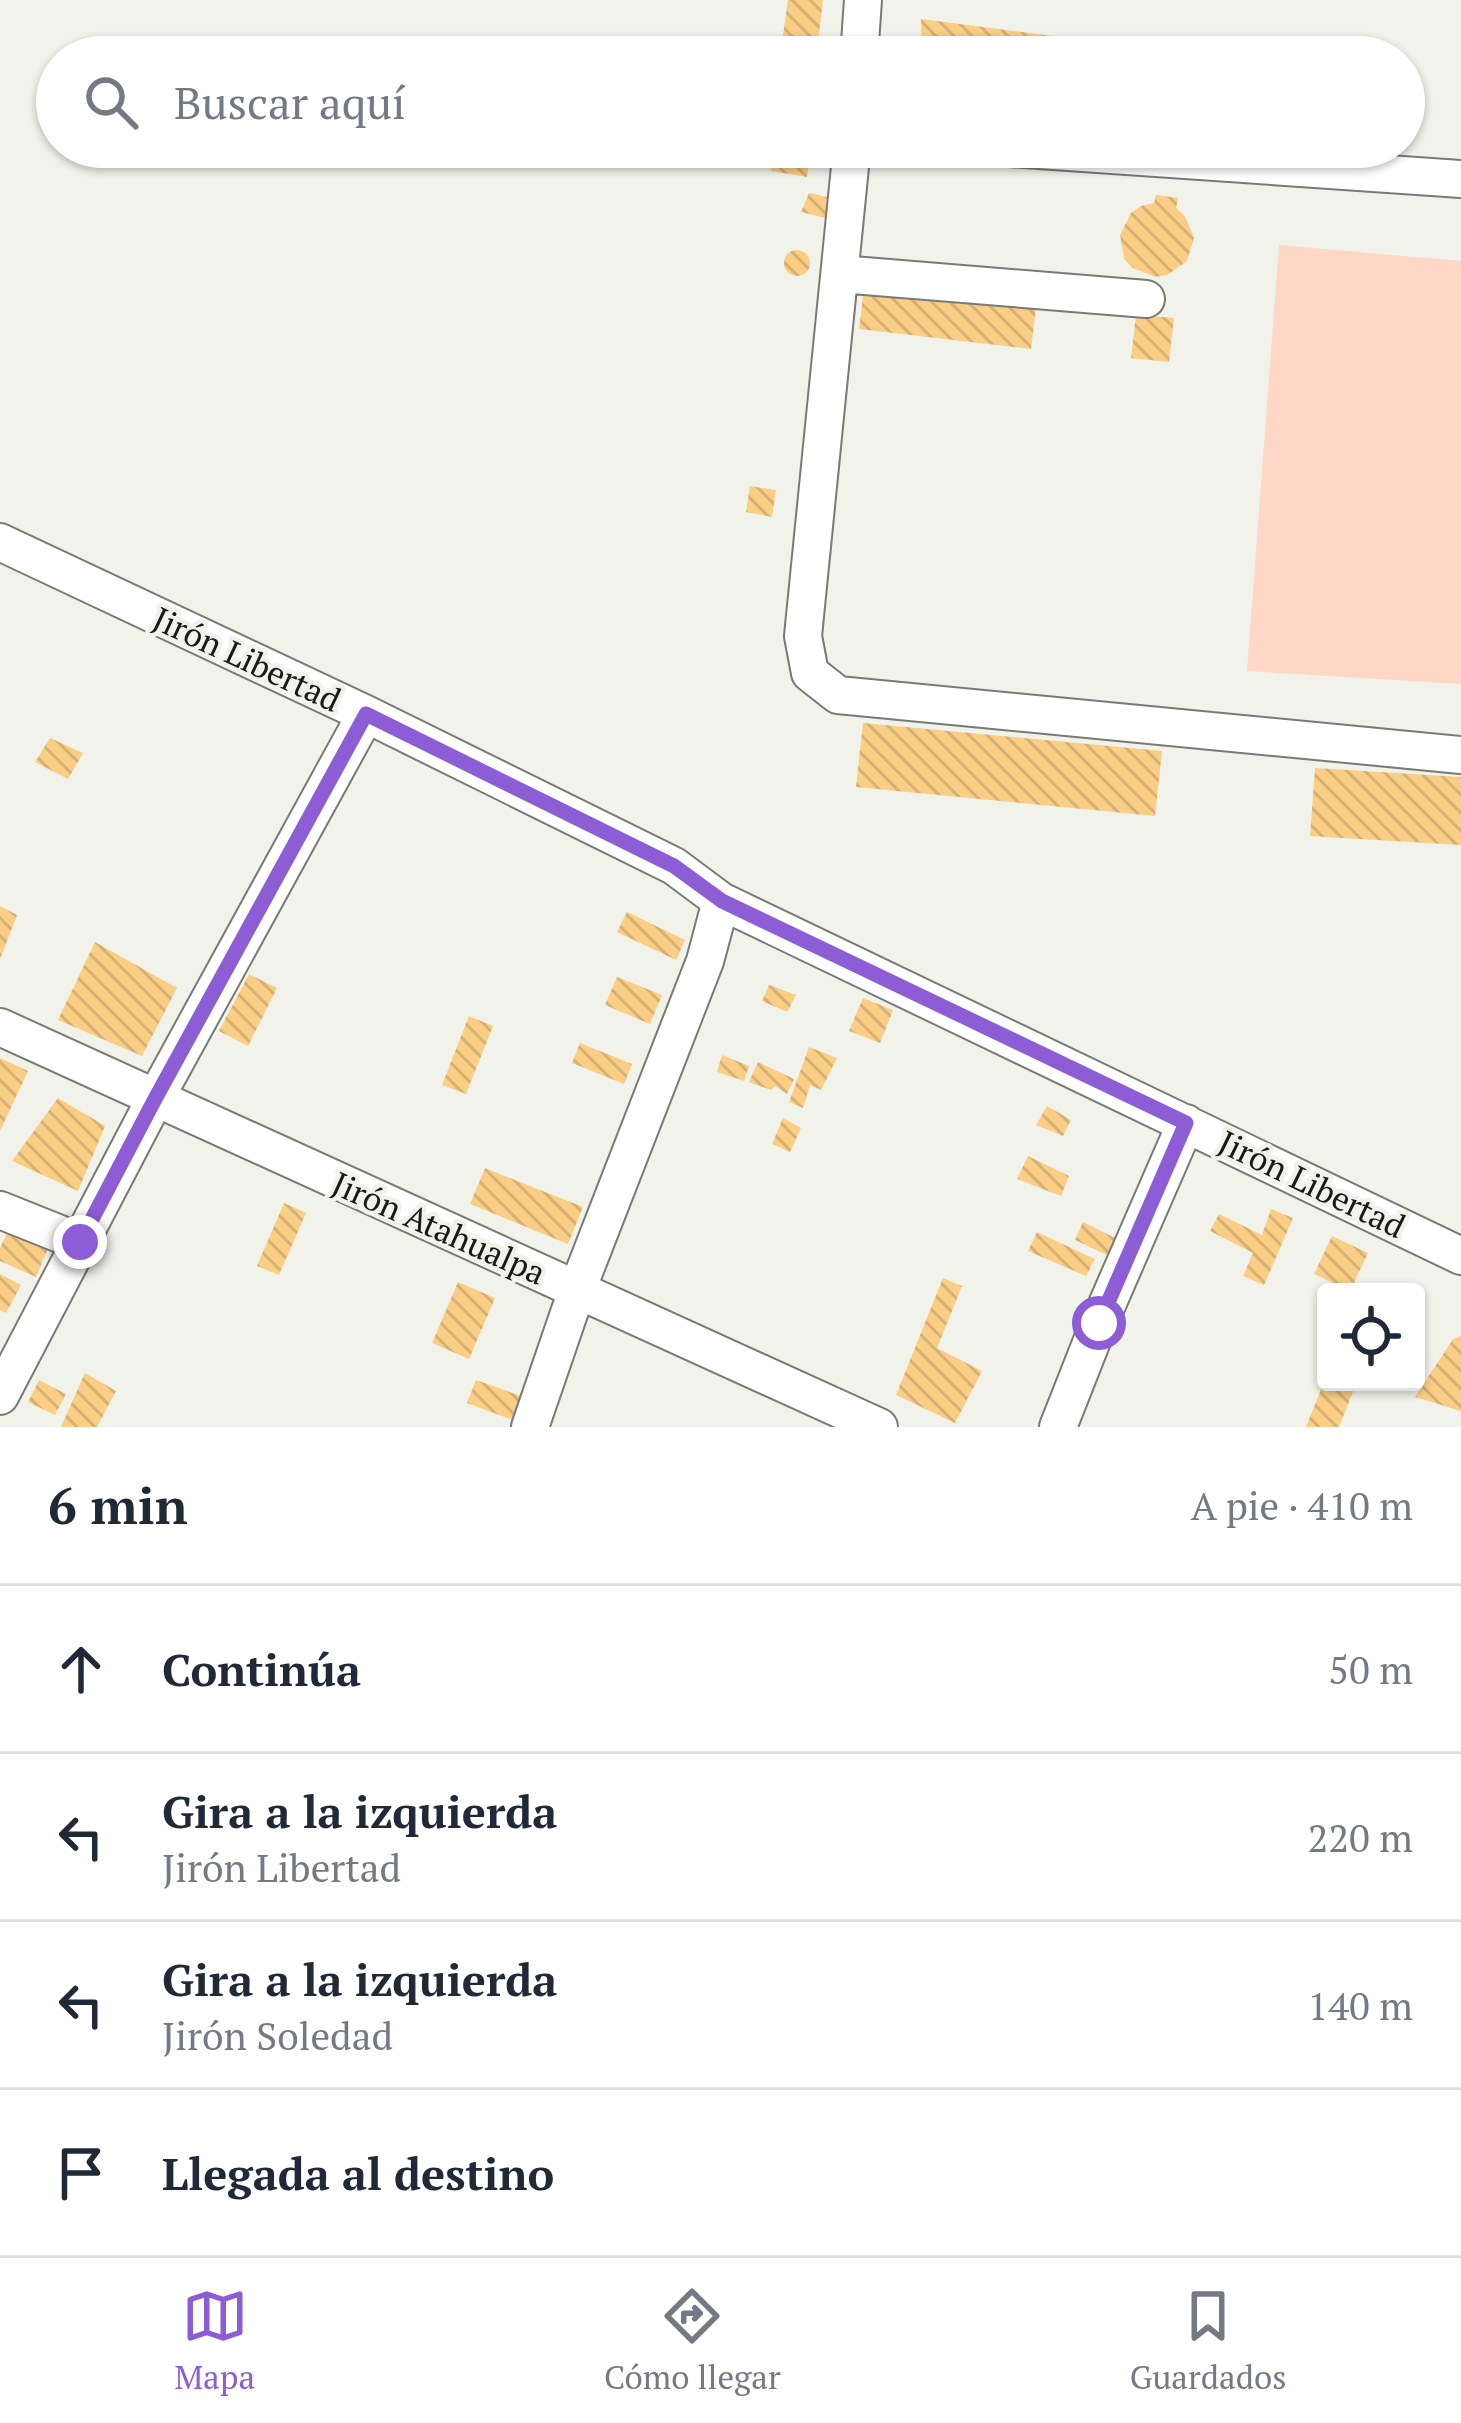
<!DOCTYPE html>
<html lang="es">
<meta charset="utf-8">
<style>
:root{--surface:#fff;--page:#f2f2f3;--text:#1f2937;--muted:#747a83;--line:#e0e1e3;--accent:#8d5dd6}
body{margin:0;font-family:"PT Serif",serif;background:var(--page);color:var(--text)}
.controls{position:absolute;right:36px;bottom:36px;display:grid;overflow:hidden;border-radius:12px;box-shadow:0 3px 9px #0004}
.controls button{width:108px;height:108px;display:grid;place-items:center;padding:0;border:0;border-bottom:3px solid var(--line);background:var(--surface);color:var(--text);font:60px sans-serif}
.stop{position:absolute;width:36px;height:36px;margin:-27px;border:9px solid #8d5dd6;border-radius:50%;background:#fff}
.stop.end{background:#8d5dd6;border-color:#fff;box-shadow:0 3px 12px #0008}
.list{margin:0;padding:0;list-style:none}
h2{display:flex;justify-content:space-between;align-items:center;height:156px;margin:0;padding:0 48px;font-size:51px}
h2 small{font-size:39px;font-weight:400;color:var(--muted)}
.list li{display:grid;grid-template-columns:78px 1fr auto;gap:36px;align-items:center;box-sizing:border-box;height:168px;padding:0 48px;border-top:3px solid var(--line)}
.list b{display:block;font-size:45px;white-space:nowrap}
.list p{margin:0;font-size:39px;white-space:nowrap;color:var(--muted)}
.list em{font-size:39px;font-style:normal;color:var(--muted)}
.icon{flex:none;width:66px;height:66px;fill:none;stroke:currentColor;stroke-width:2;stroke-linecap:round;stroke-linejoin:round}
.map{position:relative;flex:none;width:1461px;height:1427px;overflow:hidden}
.search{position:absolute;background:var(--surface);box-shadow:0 3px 9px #0004;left:36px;right:36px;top:36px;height:132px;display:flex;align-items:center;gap:30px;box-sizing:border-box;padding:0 42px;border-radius:66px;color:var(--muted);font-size:45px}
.sheet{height:828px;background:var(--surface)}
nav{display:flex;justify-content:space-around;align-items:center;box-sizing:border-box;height:168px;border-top:3px solid var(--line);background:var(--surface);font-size:33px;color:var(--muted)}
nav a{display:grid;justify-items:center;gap:6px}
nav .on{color:var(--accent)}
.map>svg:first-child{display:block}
</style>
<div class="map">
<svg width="1461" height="1427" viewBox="0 0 1461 1427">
<defs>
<pattern id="building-back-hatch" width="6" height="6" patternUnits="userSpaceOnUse" patternTransform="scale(3)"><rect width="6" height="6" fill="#face85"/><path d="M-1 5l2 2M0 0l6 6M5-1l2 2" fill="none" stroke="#d6b072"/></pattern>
</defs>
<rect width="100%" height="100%" fill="#f1f2ea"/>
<!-- green -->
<path fill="#ffd7c6" d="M1279,245l182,16v423l-214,-13z"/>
<!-- building -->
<path fill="url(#building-back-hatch)" d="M788,0h35l-7,57h-36z
M921,19l270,35v3h-269z
M775,147h37l-5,30 -36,-6z
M809,193l23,5 2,22 -33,-8z
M1156,195l22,3 -2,10 9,8 9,22 -7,23 -20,14 -12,2 -22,-9 -9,-10 -4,-23 11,-22 10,-7 13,-3z
M784 263a13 13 0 1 1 26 0a13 13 0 1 1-26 0Z
M864,288l172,20 -5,41 -172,-20z
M1136,315l38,3 -5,44 -38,-4z
M750,486l26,4 -4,27 -26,-5z
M863,723l299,28 -7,65 -299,-29z
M50,738l33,15 -15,26 -33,-17z
M1315,768l146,9v68l-151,-9z
M0,906l17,9 -17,44z
M627,912l58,28 -9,20 -59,-28z
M95,942l82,46 -35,68 -84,-36z
M249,974l28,14 -29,58 -29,-15z
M617,977l45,18 -12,29 -45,-19z
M769,985l27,10 -9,17 -25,-11z
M863,998l30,12 -13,33 -31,-12z
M469,1016l24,10 -27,68 -24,-9z
M580,1043l52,21 -8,20 -52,-21z
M809,1047l28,11 -16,32 -11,-5 -7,23 -14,-6z
M722,1055l27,11 -5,15 -27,-9z
M0,1058l28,13 -28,60z
M758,1062l36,17 -7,15 -12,-8 -4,4 -22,-8z
M58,1098l47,28 -27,65 -66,-30z
M1047,1106l24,14 -8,16 -27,-11z
M783,1118l18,10 -11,24 -18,-8z
M1028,1156l41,20 -8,20 -44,-17z
M485,1168l98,39 -15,37 -98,-40z
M284,1203l22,10 -27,62 -22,-9z
M1271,1209l22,9 -29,67 -21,-9 10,-23 -43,-22 9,-17 43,21z
M1083,1222l32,16 -8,17 -32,-15z
M10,1227l40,17 -14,33 -36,-16v-13z
M1037,1232l58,27 -9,17 -58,-25z
M1332,1236l36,17 -18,38 -36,-17z
M0,1274l21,11 -15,28 -6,-3z
M943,1278l19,8 -25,62 45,23 -27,52 -59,-28z
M458,1282l37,16 -26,61 -37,-16z
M1461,1336v75l-46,-14 38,-58z
M85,1373l31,18 -19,36h-36z
M39,1380l27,14 -11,21 -27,-13z
M476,1380l45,16 -8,24 -46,-17z
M1324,1382h33l-18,45h-33z"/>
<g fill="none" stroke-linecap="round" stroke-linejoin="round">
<defs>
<path id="minor" d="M859,57l4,-57
M852,147l-49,489 7,37 28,22 623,60
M994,147l467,32
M840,274l306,25
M0,542l366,172 308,152 47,35 740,355
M0,1027l879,400
M0,1210l80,32
M0,1396l155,-297 211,-385
M530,1427l47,-137 128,-329 16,-60
M1058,1427l41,-104 87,-200"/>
</defs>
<!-- minor casing -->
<use href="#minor" stroke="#797a73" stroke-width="40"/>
<!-- minor -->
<use href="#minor" stroke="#fff" stroke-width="36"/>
</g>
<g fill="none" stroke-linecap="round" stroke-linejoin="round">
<!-- route -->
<path stroke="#8d5dd6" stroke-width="15" d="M80,1242l75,-143 211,-385 308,152 48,35 464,222 -87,200"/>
</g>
<g text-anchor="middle" stroke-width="9" stroke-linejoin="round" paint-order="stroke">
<!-- street labels -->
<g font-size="33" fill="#191a17" stroke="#f1f2ea">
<text transform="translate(247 659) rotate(25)" y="12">Jirón Libertad</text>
<text transform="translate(1312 1184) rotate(26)" y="12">Jirón Libertad</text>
<text transform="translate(439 1228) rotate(24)" y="12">Jirón Atahualpa</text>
</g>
</g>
</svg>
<div class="controls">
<button><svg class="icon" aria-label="locate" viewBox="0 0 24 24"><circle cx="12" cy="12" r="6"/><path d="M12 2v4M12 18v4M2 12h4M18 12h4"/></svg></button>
</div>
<div class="stop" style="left:1099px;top:1323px"></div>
<div class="stop end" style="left:80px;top:1242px"></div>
<div class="search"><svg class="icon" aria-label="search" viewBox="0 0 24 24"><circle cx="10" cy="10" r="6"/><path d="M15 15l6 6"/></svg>Buscar aquí</div>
</div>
<section class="sheet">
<h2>6 min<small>A pie · 410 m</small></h2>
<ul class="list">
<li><svg class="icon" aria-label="ahead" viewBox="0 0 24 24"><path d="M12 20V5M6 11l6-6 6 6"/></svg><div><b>Continúa</b></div><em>50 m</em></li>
<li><svg class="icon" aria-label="left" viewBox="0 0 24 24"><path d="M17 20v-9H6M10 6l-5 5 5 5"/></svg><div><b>Gira a la izquierda</b><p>Jirón Libertad</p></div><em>220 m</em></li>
<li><svg class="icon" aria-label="left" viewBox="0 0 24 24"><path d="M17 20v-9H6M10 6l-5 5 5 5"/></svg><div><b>Gira a la izquierda</b><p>Jirón Soledad</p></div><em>140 m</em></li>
<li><svg class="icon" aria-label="arrive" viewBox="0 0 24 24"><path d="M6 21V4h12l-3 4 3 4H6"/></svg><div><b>Llegada al destino</b></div></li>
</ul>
</section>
<nav>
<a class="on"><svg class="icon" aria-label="map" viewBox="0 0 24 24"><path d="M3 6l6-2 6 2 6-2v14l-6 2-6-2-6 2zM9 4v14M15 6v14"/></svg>Mapa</a>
<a><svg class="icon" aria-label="directions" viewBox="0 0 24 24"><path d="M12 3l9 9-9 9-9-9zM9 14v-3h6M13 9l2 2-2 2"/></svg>Cómo llegar</a>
<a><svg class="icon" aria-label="saved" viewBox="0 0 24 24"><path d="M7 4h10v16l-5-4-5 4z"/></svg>Guardados</a>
</nav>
